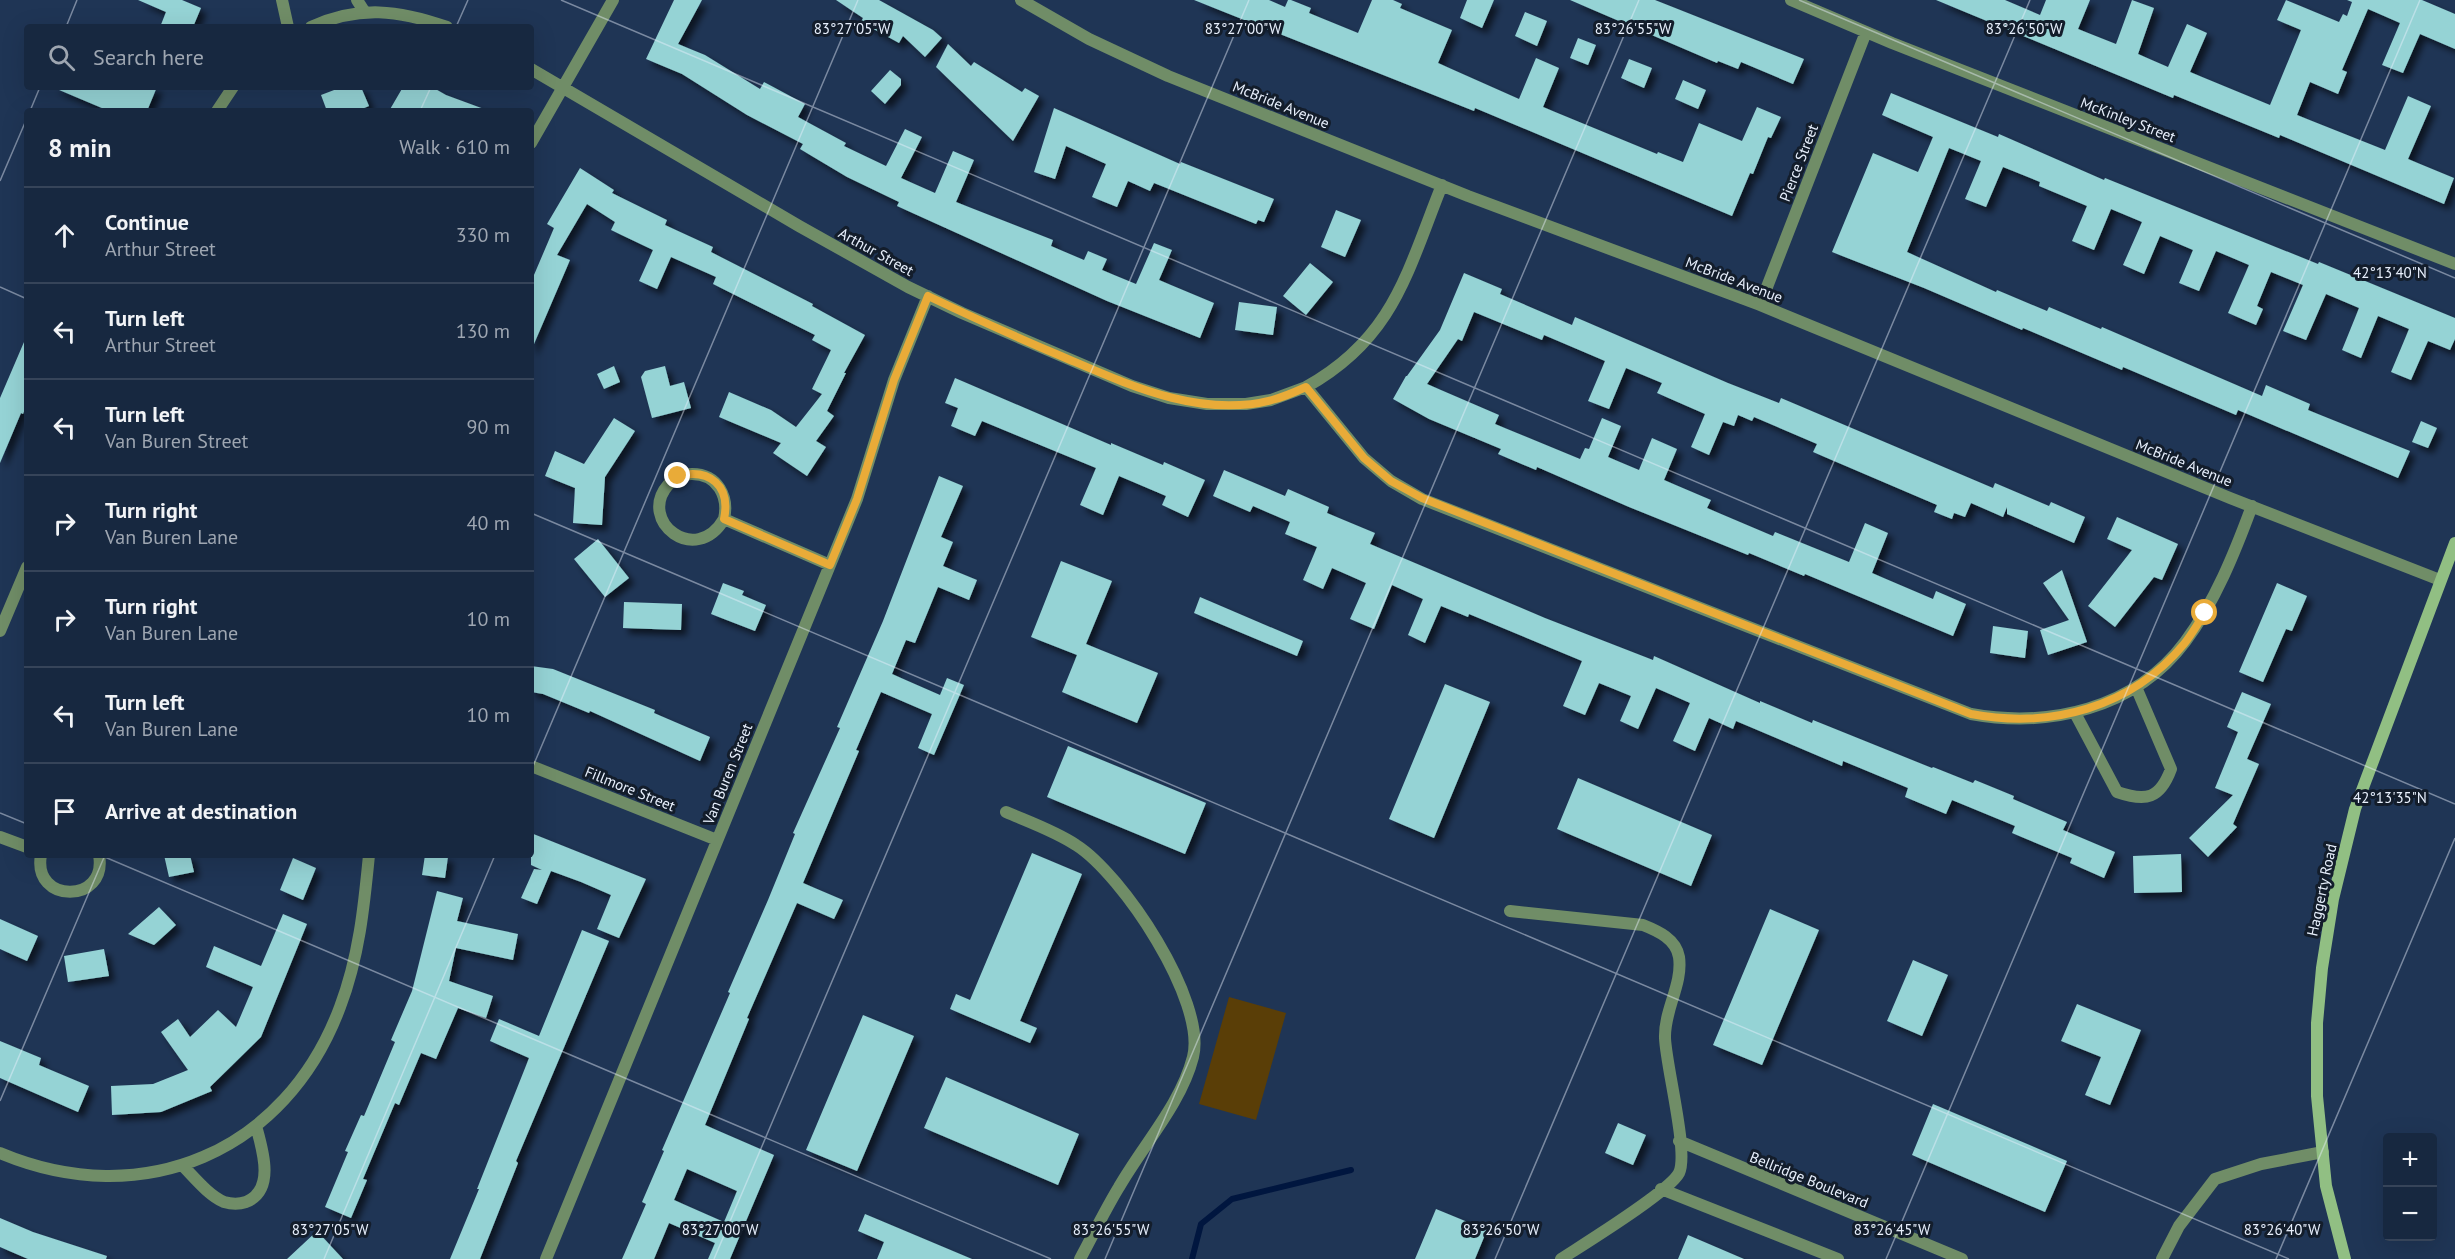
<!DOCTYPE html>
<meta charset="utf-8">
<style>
:root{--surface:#172840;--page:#24344b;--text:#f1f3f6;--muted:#9ea6b1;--line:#364459}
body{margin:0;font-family:"PT Sans",sans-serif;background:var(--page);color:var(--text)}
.controls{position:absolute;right:18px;bottom:18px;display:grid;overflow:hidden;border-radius:6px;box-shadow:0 6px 24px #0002}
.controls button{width:54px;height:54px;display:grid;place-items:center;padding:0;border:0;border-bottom:2px solid var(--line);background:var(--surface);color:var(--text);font:30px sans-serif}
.stop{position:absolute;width:18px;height:18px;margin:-14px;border:4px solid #e9ab38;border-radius:50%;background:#fff}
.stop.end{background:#e9ab38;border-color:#fff;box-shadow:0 2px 6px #0008}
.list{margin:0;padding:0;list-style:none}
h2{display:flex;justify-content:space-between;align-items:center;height:78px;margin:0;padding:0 24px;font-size:26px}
h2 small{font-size:20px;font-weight:400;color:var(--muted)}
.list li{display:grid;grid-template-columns:39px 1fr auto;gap:18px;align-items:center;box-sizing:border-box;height:96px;padding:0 24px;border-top:2px solid var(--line)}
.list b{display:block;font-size:22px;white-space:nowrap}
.list p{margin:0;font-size:20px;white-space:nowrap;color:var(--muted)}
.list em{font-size:20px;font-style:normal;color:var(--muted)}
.icon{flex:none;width:33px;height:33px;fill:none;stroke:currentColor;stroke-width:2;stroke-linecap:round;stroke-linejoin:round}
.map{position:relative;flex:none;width:2455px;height:1259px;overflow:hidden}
.search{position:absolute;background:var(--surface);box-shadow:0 6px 24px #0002;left:24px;top:24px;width:510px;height:66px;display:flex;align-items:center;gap:15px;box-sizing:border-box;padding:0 21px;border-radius:6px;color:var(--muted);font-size:22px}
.panel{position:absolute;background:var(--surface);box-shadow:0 6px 24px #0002;left:24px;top:108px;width:510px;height:750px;border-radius:6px}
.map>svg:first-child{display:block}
</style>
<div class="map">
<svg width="2455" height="1259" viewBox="0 0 2455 1259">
<defs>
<filter id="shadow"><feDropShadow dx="5.5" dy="5.5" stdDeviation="3" flood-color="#0009"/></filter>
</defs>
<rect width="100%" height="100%" fill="#1f3555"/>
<!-- green -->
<path fill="#5a3e07" d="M1229,997l57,16 -30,107 -57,-16z"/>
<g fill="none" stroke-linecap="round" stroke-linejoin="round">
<!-- stream -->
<path stroke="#00163f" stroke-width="6" d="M1192,1259l9,-35 31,-25 119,-29"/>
</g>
<!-- building -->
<path fill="#95d3d5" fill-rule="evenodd" filter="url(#shadow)" d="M138,0h44l19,8 -8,19h-33l6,-15z
M674,0h28l-24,44 27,11 55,34 4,-7 41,22 -7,13 48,26 -2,3 42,20 19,-37 17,8 -21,41 34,15 18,-42 21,9 -18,42 97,38 -2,6 33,14 4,-9 19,8 -5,11 34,14 18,-41 18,7 -13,30 55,23 -14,35 -93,-37 -210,-95 2,-4 -52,-25 -47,-28 3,-5 -56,-29 -65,-41 -36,-15z
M836,0h43l54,30 9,8 -17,19 -22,-21 -4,7 -38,-21 2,-4z
M1194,0h75l16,7 3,-7h3l20,8 -2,5 49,20 14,-33h21l9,4 -2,4 52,22 -14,33 81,36 17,-41 23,10 -16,39 114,47 1,-2 25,10 16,-39 43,18 15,-34 24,10 -10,21 -3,-1 -15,37 -3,-1 -18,43 -257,-108 -1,3z
M1467,0h27l-12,28 -22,-10z
M1570,0h85l149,59 -11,25 -52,-22 -3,7 -20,-8 -1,2z
M1936,0h69l35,15 6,-15h44l-12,29 38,15 16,-44 22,8 -16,46 30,13 19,-43 20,9 -17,39 80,33 31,-75 -24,-10 9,-20 53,22 4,-8 4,2 5,-14 -5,-2h75l33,14v35l-35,-15 -17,39 -21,-8 18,-42 -32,-14 -26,61 5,2 -9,22 -28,-12 -13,33 88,35 23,-54 23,10 -23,53 46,19 -10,26 -164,-69 -1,3 -105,-43 -1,3z
M1525,12l22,9 -10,25 -22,-10z
M1578,38l18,7 -8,20 -18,-7z
M948,44l23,22 3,-4 48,30 3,-4 14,8 -26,45 -77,-74z
M1629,59l23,9 -8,20 -23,-10z
M890,70l11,9v6l-16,19 -14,-13z
M1683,80l23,10 -8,19 -23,-10z
M52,87h105l-10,24h-38z
M342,87h19l8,19 -12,5h-30l-6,-16z
M403,87h29l14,8 38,14v2h-95z
M1891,93l107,44 1,-3 105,46 1,-2 213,86 1,-2 136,56v21l-5,11 -22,-9 -17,39 -20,-8 18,-43 -31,-13 -17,42 -19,-8 17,-42 -33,-14 -20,46 -23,-9 20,-46 -32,-13 -14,34 6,3 -7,16 -28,-12 21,-48 -33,-14 -17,40 -20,-8 14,-33 -33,-14 -16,38 -21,-9 19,-43 -31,-13 -17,41 -22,-9 15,-35 -48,-20 1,-4 -37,-15 -17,40 -21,-8 16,-38 -32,-13 -42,104 89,40 1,-2 50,21 2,-4 52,22 1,-2 160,69 4,-11 44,19 -2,6 102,41 -12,27 -160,-68 -2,5 -113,-48 -1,3 -99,-42 -1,2 -98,-42 -92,-36 41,-99 45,19 15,-35 -51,-22z
M1054,108l126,56 1,-2 93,37 -10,23 -6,-2 -2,4 -102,-41 -4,8 -22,-10 -11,26 -25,-10 14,-33 -40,-18 -11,33 -21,-7z
M580,168l34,22 -2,3 55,27 -2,5 48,22 -2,5 102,52 -1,2 53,29 -21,38h2l-19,38 7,5 -18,25 10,6 -19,29 -34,-23 8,-10 -62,-26 10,-25 42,18 25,17 26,-33 -10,-5 19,-39 -19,-10 3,-5 -102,-51 3,-7 -45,-20 -14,32 -18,-8 14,-31 -42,-20 4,-8 -28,-18 -30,51 13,5 -39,91v-69l23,-54 -7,-4z
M1336,210l25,10 -16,37 -24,-10z
M1310,263l23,19 -27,33 -23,-19z
M1464,273l38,16 -2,5 72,31 3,-8 153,66 51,20 2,-5 212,90 2,-5 54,23 2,-4 34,15 -11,26 -67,-29v-7l-4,10 -32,-14 -6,14 -11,-4 -2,6 -18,-7 3,-7 -124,-53 4,-8 -63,-27 -2,4 -14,-6 -4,11 -11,-4 -14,33 -18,-8 14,-33 -48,-21 5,-10 -36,-15 -17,41 -21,-8 17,-40 -61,-26 -2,5 -68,-28 -12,29 -4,-2 -31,45 72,31 -4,9 85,35 5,-11 4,1 13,-31 19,8 -13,31 31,13 13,-32 25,11 -13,31 47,20 -4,8 66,28 2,-4 74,30 16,-39 23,10 -16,40 61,26 3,-8 30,13 -13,32 -148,-62 -1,2 -55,-23 -1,2 -119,-48 -92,-40 -1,3 -38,-16 3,-5 -72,-30 -36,-20 13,-23h1l33,-46z
M1239,302l38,5 -4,28 -38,-5z
M27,335v69l-4,10 -2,-1 -21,50v-65z
M614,366l6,16 -16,7 -7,-15z
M665,366l5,20 14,-4 7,26 -39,10 -11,-41 4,-6z
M955,378l156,67v-2l52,22 1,-3 41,18 -17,37 -26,-12 4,-9 -47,-20 -16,39 -23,-10 16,-37 -114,-47 -7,15 -24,-10 7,-18 -13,-5z
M614,418l21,13 -30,46 -3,48 -29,-2 2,-35 -30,-12 10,-25 29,13z
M2421,421l16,7 -9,20 -16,-6z
M1224,470l61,26 3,-7 41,18 -2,6 48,20 -5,11 175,74 108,42 1,-4 106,47v-2l52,22 1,-3 119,48 1,-1 40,16 2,-3 39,16 -1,3 54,23 -4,8 52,22 -11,26 -34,-15 2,-5 -60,-25 3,-7 -63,-26 -6,14 -41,-17 3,-9 -65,-27 -1,5 -106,-45 -3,8 -24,-11 -14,33 -22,-10 17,-38 -34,-15 -18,41 -18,-8 11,-25 -32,-13 -14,32 -22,-9 19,-45 -113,-47 -1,3 -27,-11 -16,37 -17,-8 15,-36 -31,-14 -18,44 -24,-10 16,-36 -34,-15 -9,21 -20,-9 14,-33 -32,-13 5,-12 -37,-16 -3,6 -37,-16z
M939,476l24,10 -22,51 12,5 -10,24 34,14 -8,20 -31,-13 -23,56 -9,-3 -14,34 48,21 7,-17 17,7 -30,70 -16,-7 14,-34 -51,-22 -25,58 3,1 -56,132 40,17 -9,19 -37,-16 -50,115 2,1 -44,106 69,30 -44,104h-22l7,-16 -46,-20 -15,36h-32l24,-55 -4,-2 22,-51 -2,-1 68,-157 -2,-1 40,-92 27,-66 -2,-1 47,-105 -3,-1 46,-106zM687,1169l50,22 -13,31 -50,-22z
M2117,517l61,27 -16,36 -8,-3 -39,50 -27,-21 44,-56 -25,-11z
M598,539l31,39 -24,19 -31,-38z
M1061,561l51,20 -26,63 72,29 -21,50 -75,-31 15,-37 -46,-18z
M2062,570l25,72 -39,13 -8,-25 29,-10 -26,-37z
M723,583l21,8 -2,4 24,10 -11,26 -44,-17z
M2277,583l30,13 -15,35 -6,-2 -23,53 -24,-10z
M1200,597l103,44 -6,15 -103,-43z
M624,602l58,2 -1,26 -58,-2z
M1993,626l35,5 -3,27 -35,-5z
M531,666l22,3 102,41 -1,3 56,24 -10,24 -110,-50 -1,2 -46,-19 -12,-2z
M1445,684l45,18 -56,136 -45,-19z
M2242,692l29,12 -24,55 12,5 -26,60 4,3 -29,30 -19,-19 44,-43 -18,-7 23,-56 -11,-5z
M1068,746l138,57 -21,51 -138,-57z
M1578,778l134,57 -21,51 -134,-57z
M531,833l115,46 -27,59 -22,-9 14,-34 -30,-13 -30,-11 -14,33 -16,-6 13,-29 8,1 -11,-5z
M1032,853l50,21 -62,147 17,7 -7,15 -80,-34 6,-15 14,6z
M2181,854l1,38 -48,1 -1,-37z
M164,855h26l4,17 -25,5z
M425,855l23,2 -3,21 -23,-3z
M293,858l23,10 -13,32 -23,-10z
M437,891l26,7 -6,23 61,13 -5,26 -57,-12 -7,33 44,15 -7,22 -28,-10 -22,51 -15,-6 -22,52 -4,-2 -32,76 4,1 -16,38 -26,-11 23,-55 -3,-1 16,-36 3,1 31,-74 -4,-2 21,-49z
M159,907l17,18 -22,20 -26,-11z
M1770,909l49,21 -57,135 -49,-20z
M283,914l24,10 -46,113 -51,50 2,4 -51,21 -49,3 -1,-29 42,-2 35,-14 -27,-38 17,-13 12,18 28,-27 18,17 17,-40 -47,-20 8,-21 47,20z
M0,919l38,17 -11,25 -27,-12z
M582,930l27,11 -93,220 2,2 -38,96h-30l29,-70h-2l52,-131 -39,-17 9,-22 40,17z
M104,949l5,27 -41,6 -4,-26z
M1913,960l35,15 -26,61 -35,-15z
M2077,1004l64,26 -31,75 -25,-10 16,-38 -40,-16z
M863,1015l51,21 -57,135 -51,-21z
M0,1041l41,17 -2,7 50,21 -11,26 -78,-34z
M946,1077l133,57 -21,51 -134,-57z
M1933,1104l134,57 -22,51 -133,-57z
M1618,1123l28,12 -13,30 -28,-12z
M1436,1209l51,21 -12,29h-60z
M865,1214l107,45h-95l7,-17 -26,-11z
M0,1218l33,14 74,24 -1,3h-78l-28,-12z
M317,1231l26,28h-56z
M1688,1235l56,24h-66z"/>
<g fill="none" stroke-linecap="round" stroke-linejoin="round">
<!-- street -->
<path stroke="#708d67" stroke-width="12" d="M282,0l6,27
M357,0l7,11
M1021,0l68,39 79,37 300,120 292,109 470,193 210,82
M1791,0l101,43 563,221
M311,27c48,-22 88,-17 136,0
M531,69l268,157 109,61 54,26 170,73 37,12 38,6h39l25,-4 35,-13 58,71 27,23 31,18 549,215c78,14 164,-5 214,-72 30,-40 50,-90 67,-136
M217,111l16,-24
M531,143l82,-143
M1760,305l106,-273
M1306,387c88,-49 101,-115 136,-202
M724,519c-28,48 -87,2 -56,-34 6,-7 15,-11 24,-11 26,0 37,23 32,45l106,46
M0,631l27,-64
M2075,713l42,79c29,10 43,7 54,-23l-35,-82
M531,766l186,74
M1006,812c23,10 49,19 70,33 46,29 131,156 117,212 -12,47 -50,88 -74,130 -14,23 -26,48 -39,72
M0,837l27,10
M41,855c-9,49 67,49 58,0
M1510,911l133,14c15,6 33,14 36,32 4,27 -15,53 -14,81 1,28 24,115 14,135 -10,19 -95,71 -118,86
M1679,1141l283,118
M0,1153c143,60 286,-1 340,-146 19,-50 24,-100 29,-152
M182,1165c12,12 26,30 42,37 7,2 16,2 22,0 30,-12 16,-54 10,-76
M1661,1189l177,70
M546,1259l311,-760 37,-119 34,-84
M2162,1259l17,-33 36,-47 46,-15 62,-12"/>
<!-- secondary -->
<path stroke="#91bf83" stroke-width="12" d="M2345,1259l-19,-73 -9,-90v-73l5,-55 11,-69 22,-90 100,-266"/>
</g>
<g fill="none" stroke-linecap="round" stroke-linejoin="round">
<!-- route -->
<path stroke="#e9ab38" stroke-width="8" d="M678,476c32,-8 53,10 46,43l106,46 27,-66 37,-119 34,-84c44,21 88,41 133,60 66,28 138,63 211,44 12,-3 23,-8 34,-13l58,71 27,23 31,17 549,216c79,15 160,-6 213,-70 8,-10 14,-21 21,-31"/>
</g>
<!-- ticks -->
<path fill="none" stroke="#e8f0fd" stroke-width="1.5" stroke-opacity="0.45" d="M561,0l1894,804M1799,0l656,278M66,27l11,-27M456,27l12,-27M30,111l10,-24M420,111l11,-24M0,181l27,-63M0,287l27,12M531,513l1758,746M531,771l327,-771M0,813l27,11M100,855l951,404M0,1101l105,-246M324,1259l171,-404M714,1259l535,-1259M1105,1259l534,-1259M1495,1259l535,-1259M1886,1259l534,-1259M2276,1259l179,-421"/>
<g text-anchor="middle" stroke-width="6" stroke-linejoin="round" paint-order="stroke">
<!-- street labels -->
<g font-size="15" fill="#e8f0fd" stroke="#131d2b">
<text transform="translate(1281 105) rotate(22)" y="5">McBride Avenue</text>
<text transform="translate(2128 120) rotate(21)" y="5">McKinley Street</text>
<text transform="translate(1799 163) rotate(-69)" y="5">Pierce Street</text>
<text transform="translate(876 252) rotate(29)" y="5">Arthur Street</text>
<text transform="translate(1734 280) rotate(21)" y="5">McBride Avenue</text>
<text transform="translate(2184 463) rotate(22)" y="5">McBride Avenue</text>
<text transform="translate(728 774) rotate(-68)" y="5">Van Buren Street</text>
<text transform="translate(630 789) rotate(22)" y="5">Fillmore Street</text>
<text transform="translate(2322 890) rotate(-78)" y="5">Haggerty Road</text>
<text transform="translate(1809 1180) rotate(22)" y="5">Bellridge Boulevard</text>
</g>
</g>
<g font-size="15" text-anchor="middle" fill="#e8f0fd" stroke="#131d2b" stroke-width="6" stroke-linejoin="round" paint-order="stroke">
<text x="852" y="34">83°27'05"W</text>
<text x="1243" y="34">83°27'00"W</text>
<text x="1633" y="34">83°26'55"W</text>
<text x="2024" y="34">83°26'50"W</text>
<text x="2390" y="278">42°13'40"N</text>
<text x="2390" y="803">42°13'35"N</text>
<text x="330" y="1235">83°27'05"W</text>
<text x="720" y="1235">83°27'00"W</text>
<text x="1111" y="1235">83°26'55"W</text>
<text x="1501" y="1235">83°26'50"W</text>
<text x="1892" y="1235">83°26'45"W</text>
<text x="2282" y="1235">83°26'40"W</text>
</g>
</svg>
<div class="controls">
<button>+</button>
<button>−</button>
</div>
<div class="stop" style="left:2205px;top:613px"></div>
<div class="stop end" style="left:678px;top:476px"></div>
<div class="search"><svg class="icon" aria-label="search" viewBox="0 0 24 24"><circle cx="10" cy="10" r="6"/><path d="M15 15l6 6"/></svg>Search here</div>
<section class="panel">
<h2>8 min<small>Walk · 610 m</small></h2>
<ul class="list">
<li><svg class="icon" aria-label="ahead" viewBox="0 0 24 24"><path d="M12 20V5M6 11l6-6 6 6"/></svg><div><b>Continue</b><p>Arthur Street</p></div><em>330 m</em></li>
<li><svg class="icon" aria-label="left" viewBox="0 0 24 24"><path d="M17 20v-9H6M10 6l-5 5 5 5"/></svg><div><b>Turn left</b><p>Arthur Street</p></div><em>130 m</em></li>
<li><svg class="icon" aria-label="left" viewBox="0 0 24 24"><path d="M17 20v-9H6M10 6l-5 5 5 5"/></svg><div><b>Turn left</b><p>Van Buren Street</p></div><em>90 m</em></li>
<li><svg class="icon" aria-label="right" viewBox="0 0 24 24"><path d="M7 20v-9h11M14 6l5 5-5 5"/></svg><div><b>Turn right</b><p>Van Buren Lane</p></div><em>40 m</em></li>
<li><svg class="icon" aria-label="right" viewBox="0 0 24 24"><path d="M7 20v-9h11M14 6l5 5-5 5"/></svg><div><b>Turn right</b><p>Van Buren Lane</p></div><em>10 m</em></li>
<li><svg class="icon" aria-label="left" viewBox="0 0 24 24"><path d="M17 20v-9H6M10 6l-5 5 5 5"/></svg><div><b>Turn left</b><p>Van Buren Lane</p></div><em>10 m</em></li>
<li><svg class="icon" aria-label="arrive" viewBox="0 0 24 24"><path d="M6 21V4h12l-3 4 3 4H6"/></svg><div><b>Arrive at destination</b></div></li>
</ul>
</section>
</div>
